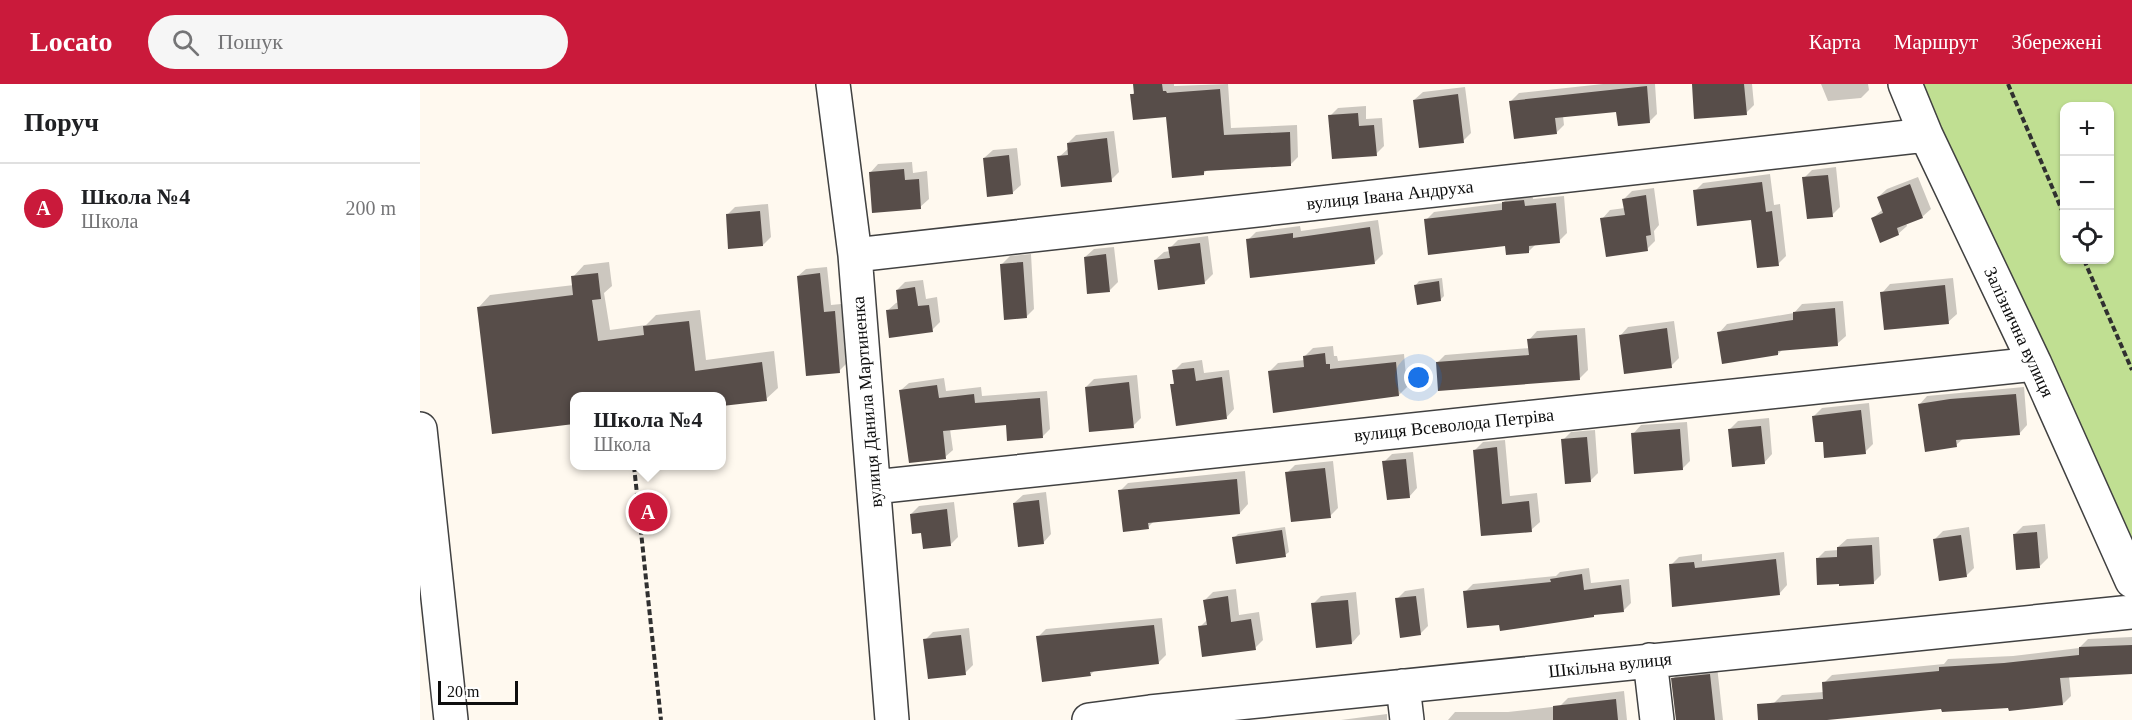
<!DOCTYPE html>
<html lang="uk">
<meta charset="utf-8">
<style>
:root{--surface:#fff;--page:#f6f6f6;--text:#202124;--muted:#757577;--line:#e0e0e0;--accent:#ca1a3b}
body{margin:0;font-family:"Times New Roman",serif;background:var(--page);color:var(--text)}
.controls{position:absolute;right:18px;top:18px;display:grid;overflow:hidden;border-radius:12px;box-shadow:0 2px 4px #0004}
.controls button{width:54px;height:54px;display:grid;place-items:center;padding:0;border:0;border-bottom:2px solid var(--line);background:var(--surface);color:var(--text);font:30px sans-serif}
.scale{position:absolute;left:18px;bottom:15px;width:80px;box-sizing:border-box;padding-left:6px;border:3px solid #0e0e0e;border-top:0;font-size:16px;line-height:21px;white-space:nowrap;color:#0e0e0e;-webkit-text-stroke:4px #fff;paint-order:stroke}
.you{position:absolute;left:999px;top:294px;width:21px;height:21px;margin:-15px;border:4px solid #fff;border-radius:50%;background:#1a73e8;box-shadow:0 0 0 9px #1a73e833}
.badge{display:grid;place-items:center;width:39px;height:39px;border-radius:50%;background:var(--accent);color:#fff;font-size:20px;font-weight:700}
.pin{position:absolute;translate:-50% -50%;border:3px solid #fff;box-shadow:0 2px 6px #0006}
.popup{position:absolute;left:150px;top:308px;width:156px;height:78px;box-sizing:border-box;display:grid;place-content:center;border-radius:12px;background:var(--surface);filter:drop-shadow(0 2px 4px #0005);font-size:20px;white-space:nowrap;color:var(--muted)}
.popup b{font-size:22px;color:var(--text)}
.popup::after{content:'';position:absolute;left:50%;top:100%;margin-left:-12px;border:12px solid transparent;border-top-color:var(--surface)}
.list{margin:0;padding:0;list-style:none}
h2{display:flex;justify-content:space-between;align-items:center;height:78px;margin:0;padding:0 24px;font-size:26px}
h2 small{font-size:20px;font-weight:400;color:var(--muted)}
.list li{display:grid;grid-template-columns:39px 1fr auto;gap:18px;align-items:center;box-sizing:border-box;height:90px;padding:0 24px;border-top:2px solid var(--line)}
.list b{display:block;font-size:22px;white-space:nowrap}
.list p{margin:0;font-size:20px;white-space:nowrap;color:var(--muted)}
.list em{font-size:20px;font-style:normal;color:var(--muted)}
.icon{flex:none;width:33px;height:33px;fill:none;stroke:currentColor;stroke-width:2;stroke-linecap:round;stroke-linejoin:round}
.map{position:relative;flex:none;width:1712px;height:636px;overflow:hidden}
header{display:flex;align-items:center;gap:36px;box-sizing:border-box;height:84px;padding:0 30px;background:var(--accent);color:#fff}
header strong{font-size:28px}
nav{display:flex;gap:33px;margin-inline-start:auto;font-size:21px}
.search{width:420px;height:54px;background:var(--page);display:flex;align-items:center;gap:15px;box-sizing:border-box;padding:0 21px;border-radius:33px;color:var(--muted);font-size:22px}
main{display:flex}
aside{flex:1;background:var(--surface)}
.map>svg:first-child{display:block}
</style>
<header>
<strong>Locato</strong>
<div class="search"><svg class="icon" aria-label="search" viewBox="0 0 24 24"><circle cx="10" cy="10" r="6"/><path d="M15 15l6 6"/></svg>Пошук</div>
<nav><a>Карта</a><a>Маршрут</a><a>Збережені</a></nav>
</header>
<main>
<aside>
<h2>Поруч<small></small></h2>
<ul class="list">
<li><span class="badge">A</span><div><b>Школа №4</b><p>Школа</p></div><em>200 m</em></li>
</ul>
</aside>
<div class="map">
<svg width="1712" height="636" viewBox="0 0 1712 636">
<rect width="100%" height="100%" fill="#fff9ef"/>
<!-- forest -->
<path fill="#c0df92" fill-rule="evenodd" d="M1492,0h220v473zM1644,22h46v154h-46z"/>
<!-- shadow -->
<path fill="#0003" d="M714,0h40v2l54,-2 3,44 66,-3 1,32 -8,8 -82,4 -4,4 -36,-58 -36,-20 3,-4z
M1183,0h52l2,30 -8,8 -31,-11 -55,5 1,9 -8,8 -45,-32 8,-8z
M1273,0h59l2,21 -8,8z
M1401,0h47l1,6 -8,8 -33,3z
M1045,3l6,46 -8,8 -49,-41 9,-8z
M946,22v13l16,-1 2,28 -8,8 -46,-38 8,-8z
M694,47l5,41 -8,8 -52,-23 10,-9 -1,-5 8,-8z
M597,64l4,37 -9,8 -28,-35 9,-8z
M492,78l1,11 14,-2 2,28 -9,8 -50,-34 8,-9z
M1416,83l4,40 -8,8 -28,-37 8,-8z
M1350,90l4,31 6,-1 6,52 -8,8 -25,-46 -58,-27 8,-8z
M1498,93l13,32 -9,8 -16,6 1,3 -9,8 -25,-16 10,-9 -5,-12 9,-8z
M1234,104l5,37 -5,6 1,10 -8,8 -45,-30 8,-9 15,-2 -1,-9 8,-8z
M1112,108l1,7 31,-3 3,37 -8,8 -22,2 -9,9 -102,-32 8,-8 69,-9 8,-9z
M348,120l3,33 -8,8 -36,-30 8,-8z
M958,136l5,34 -8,8 -127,-22 8,-8 44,-6 1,5z
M788,152l5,38 -8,8 -50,-22 9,-8 6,-1v-3l8,-8z
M694,163l4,35 -8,8 -25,-33 9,-8z
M611,170l3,55 -8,8 -24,-53 8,-8z
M189,178l3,24 -8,7 6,37 36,-5 10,-10 44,-5 6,50 68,-9 4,37 -12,11 -44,6v-9h-148v27l-80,10 -15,-126 11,-12 84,-10 -1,-8 11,-12z
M407,183l4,38 10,-1 5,60 -7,7 -41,-95 8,-7z
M1022,194l2,18 -4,4 -24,-15 3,-4z
M1533,194l4,36 -9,8 -66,-29 8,-9z
M503,196l3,19 11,-2 3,25 -8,8 -45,-19 9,-8 3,-1 -2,-12 8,-8z
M1423,217l3,35 -9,8 -54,5 -5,5 -59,-21 8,-9 67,-11 8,-9z
M1254,237l5,37 -8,8 -51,-30 8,-9z
M1165,244l3,42 -8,8 -143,-15 8,-8 85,-7 -1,-8 8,-9z
M913,262l1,10h3l1,5 66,-7 3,33 -8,8 -129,-24 8,-8 27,-3v-4l8,-8z
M782,276l2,13 25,-3 5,39 -8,9 -54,-33 3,-3 -1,-11 8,-8z
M717,291l4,43 -8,8 -47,-39 8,-8z
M524,294l2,13 35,-4 1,9 65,-5 3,38 -7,7 -36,-12 -57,5 3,21 -8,7 -44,-67 8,-7z
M1604,303l3,38 -8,9 -55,4 -8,7 -37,-40 8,-9z
M1449,319l4,41 -8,8 -51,-36 8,-8z
M1349,334l3,36 -8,9 -34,-34 8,-8z
M1267,338l3,39 -8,8 -49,-35 8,-9z
M1175,346l3,43 -8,8 -27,-41 8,-8z
M1085,356l5,56 27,-3 3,29 -9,8 -48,5 -8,-85 8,-8z
M993,368l4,36 -8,9 -25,-35 8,-8z
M913,377l5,47 -8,8 -43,-43 8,-8z
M825,387l3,33 -8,9 -85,7 -7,7 -28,-36 8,-8z
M626,408l5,42 -8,9 -29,-40 9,-8z
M534,418l4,35 -8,8 -27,-13 -12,-18 8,-8z
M1625,440l3,34 -8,8 -25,-32 8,-8z
M865,443l4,25 -4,3 -51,-17 4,-4z
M1549,443l5,41 -8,8 -31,-37 8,-8z
M1459,453l2,38 -8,8 -56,-24 8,-8 14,-1 -1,-3 9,-8z
M1364,468l3,33 -8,9 -108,-29 8,-8 23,-3v7z
M1169,484l2,15 38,-4 2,24 -7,7 -123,13 -36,-31 8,-8 83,-8 4,-4z
M1004,504l4,38 -8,8 -23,-35 8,-8z
M816,505l3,26 20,-3 4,28 -8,8 -55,-21 8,-8 -3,-19 8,-8z
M936,508l4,42 -8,9 -39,-39 8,-8z
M742,534l4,37 -8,8 -63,7 -5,5 -52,-38 8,-8z
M549,544l4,37 -8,8 -40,-33 8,-8z
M1712,553v36l-63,3 2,20 -8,8 -120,3 -133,13h-35l-1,-17 8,-8 42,-3v-9l8,-8 112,-11 4,-5 65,-3 66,-8 9,-9z
M1297,582l6,54h-45l-5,-41 8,-9z
M1204,607l3,29h-179l7,-8h53l52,-6 8,-8z
M967,630v6h-46z"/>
<!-- building -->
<path fill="#574d49" d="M713,0h29l1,7h3l1,2 53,-4 4,46 66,-3 1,34 -87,5v4l-32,3 -6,-61 -33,3 -3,-26h4z
M1272,0h52l3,31 -53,4z
M1227,2l3,37 -32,3 -2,-14 -61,6 2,16 -43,5 -5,-38z
M1038,10l6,49 -45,5 -6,-48z
M938,29l1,13 15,-1 3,31 -45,3 -4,-44z
M687,54l5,44 -51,5 -4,-31 11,-1 -1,-12z
M589,71l4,39 -26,3 -4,-39z
M484,85l1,11 14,-1 2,30 -49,4 -3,-41z
M1408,91l5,42 -26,2 -5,-42z
M1342,98l4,30 6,-1 7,55 -22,2 -6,-48 -54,6 -4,-36z
M1490,100l13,34 -26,10 2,7 -19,8 -9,-25 12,-5 -6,-16z
M1226,111l5,40 -5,1 2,15 -42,6 -6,-39 25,-3 -3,-16z
M1104,116l1,6 31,-3 4,40 -31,3v7l-23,2 -1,-9 -77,9 -4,-36 78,-9v-8z
M340,127l3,35 -35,3 -2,-35z
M950,143l5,37 -125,14 -4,-39 47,-6v5z
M780,159l5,41 -47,6 -4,-30 16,-2 -2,-11z
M686,170l4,38 -23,2 -3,-37z
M603,178l4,56 -23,2 -4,-56z
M178,189l3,26 -9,1 6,41 46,-6 -1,-9 46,-5 6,50 67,-9 5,39 -45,5v-10h-148v28l-82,10 -15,-127 96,-12 -2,-19z
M400,189l4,39 11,-1 5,62 -34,3 -9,-100z
M1019,197l2,20 -24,4 -3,-20z
M1525,201l4,39 -65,6 -4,-38z
M495,203l3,19 11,-1 4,27 -44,6 -3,-28 12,-1 -2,-19z
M1415,224l3,38 -60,5v4l-56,9 -5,-32 76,-12v-8z
M1247,244l5,40 -48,6 -5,-39z
M1157,251l3,45 -142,11 -2,-29 93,-7 -2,-16z
M905,269l1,11h4v5l66,-7 3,34 -126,17 -5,-42 36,-4 -1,-11z
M774,284l2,13 26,-4 5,42 -51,7 -6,-42h4l-2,-14z
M709,298l5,46 -45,4 -4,-45z
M517,301l2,13 35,-4 1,9 65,-5 3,40 -36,3 -1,-16 -63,6 3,28 -37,4 -10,-73z
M1596,310l4,41 -64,5 1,7 -32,5 -7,-48 32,-5z
M1441,326l5,44 -42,4 -1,-16h-8l-3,-26z
M1341,342l4,38 -33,3 -4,-38z
M1260,345l3,41 -49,4 -3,-41z
M1167,353l4,45 -26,2 -4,-45z
M1077,363l5,57 27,-3 3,31 -51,4 -8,-86z
M986,375l4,39 -23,2 -5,-39z
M905,384l6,50 -40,4 -6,-50z
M817,395l3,35 -92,9 1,6 -26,3 -5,-42z
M619,416l5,44 -26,3 -5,-44z
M527,425l4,37 -28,3 -2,-16 -9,1 -2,-20z
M862,446l4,27 -50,7 -4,-27z
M1617,448l3,36 -24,2 -3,-36z
M1541,451l6,42 -28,4 -6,-42z
M1452,461l2,39 -35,2v-2l-22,1 -1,-27 21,-1v-10z
M1356,475l4,36 -108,12 -3,-43 25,-2 1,6z
M1162,490l2,16 37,-5 3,27 -30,3v2l-94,14 -1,-6 -32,3 -4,-37 88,-9 -1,-3z
M808,512l3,26 20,-3 5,31 -54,7 -4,-31 9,-1 -4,-25z
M996,512l5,39 -21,3 -5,-40z
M928,516l4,44 -36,4 -5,-45z
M734,541l5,39 -69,8 1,4 -49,6 -6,-46z
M541,551l5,40 -38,4 -5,-40z
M1712,561v29l-72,4 3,27 -54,6 -1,-3 -66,4 -1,-3 -114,11h-69l-1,-16 66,-5 -1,-17 117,-11v-4l65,-4 75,-8v-8z
M1290,590l5,46h-39l-5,-42z
M1196,615l2,21h-65v-14z"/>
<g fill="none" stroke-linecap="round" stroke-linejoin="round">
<defs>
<path id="minor" d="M413,0l22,171 37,465
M1485,0l21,51 109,229 97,217
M435,171l1071,-120
M0,345l31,291
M454,403l1161,-123
M1230,576l7,60
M983,602l4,34
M669,636l61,-8 982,-100"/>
</defs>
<!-- minor casing -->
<use href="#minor" stroke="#414141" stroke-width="36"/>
<!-- path -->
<path stroke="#303030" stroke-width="4" stroke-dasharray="6 3" stroke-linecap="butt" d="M1588,0l56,131
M1664,176l48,110
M214,382l27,254"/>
<!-- minor -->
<use href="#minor" stroke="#fff" stroke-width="33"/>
</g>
<g text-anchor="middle" stroke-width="6" stroke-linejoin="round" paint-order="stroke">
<!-- street labels -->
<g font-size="18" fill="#0e0e0e" stroke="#fff">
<text transform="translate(970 111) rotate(-6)" y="6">вулиця Івана Андруха</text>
<text transform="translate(1599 248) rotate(65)" y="6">Залізнична вулиця</text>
<text transform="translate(447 318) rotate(-95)" y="6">вулиця Данила Мартиненка</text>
<text transform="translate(1034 341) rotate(-6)" y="6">вулиця Всеволода Петріва</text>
<text transform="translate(1190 581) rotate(-6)" y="6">Шкільна вулиця</text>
</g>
</g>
</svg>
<div class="controls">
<button>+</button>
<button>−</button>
<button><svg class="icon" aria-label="locate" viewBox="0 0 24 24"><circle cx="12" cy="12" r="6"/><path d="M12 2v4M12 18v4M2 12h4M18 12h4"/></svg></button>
</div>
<div class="scale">20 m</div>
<div class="you"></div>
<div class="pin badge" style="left:228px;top:428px">A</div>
<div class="popup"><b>Школа №4</b>Школа</div>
</div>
</main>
